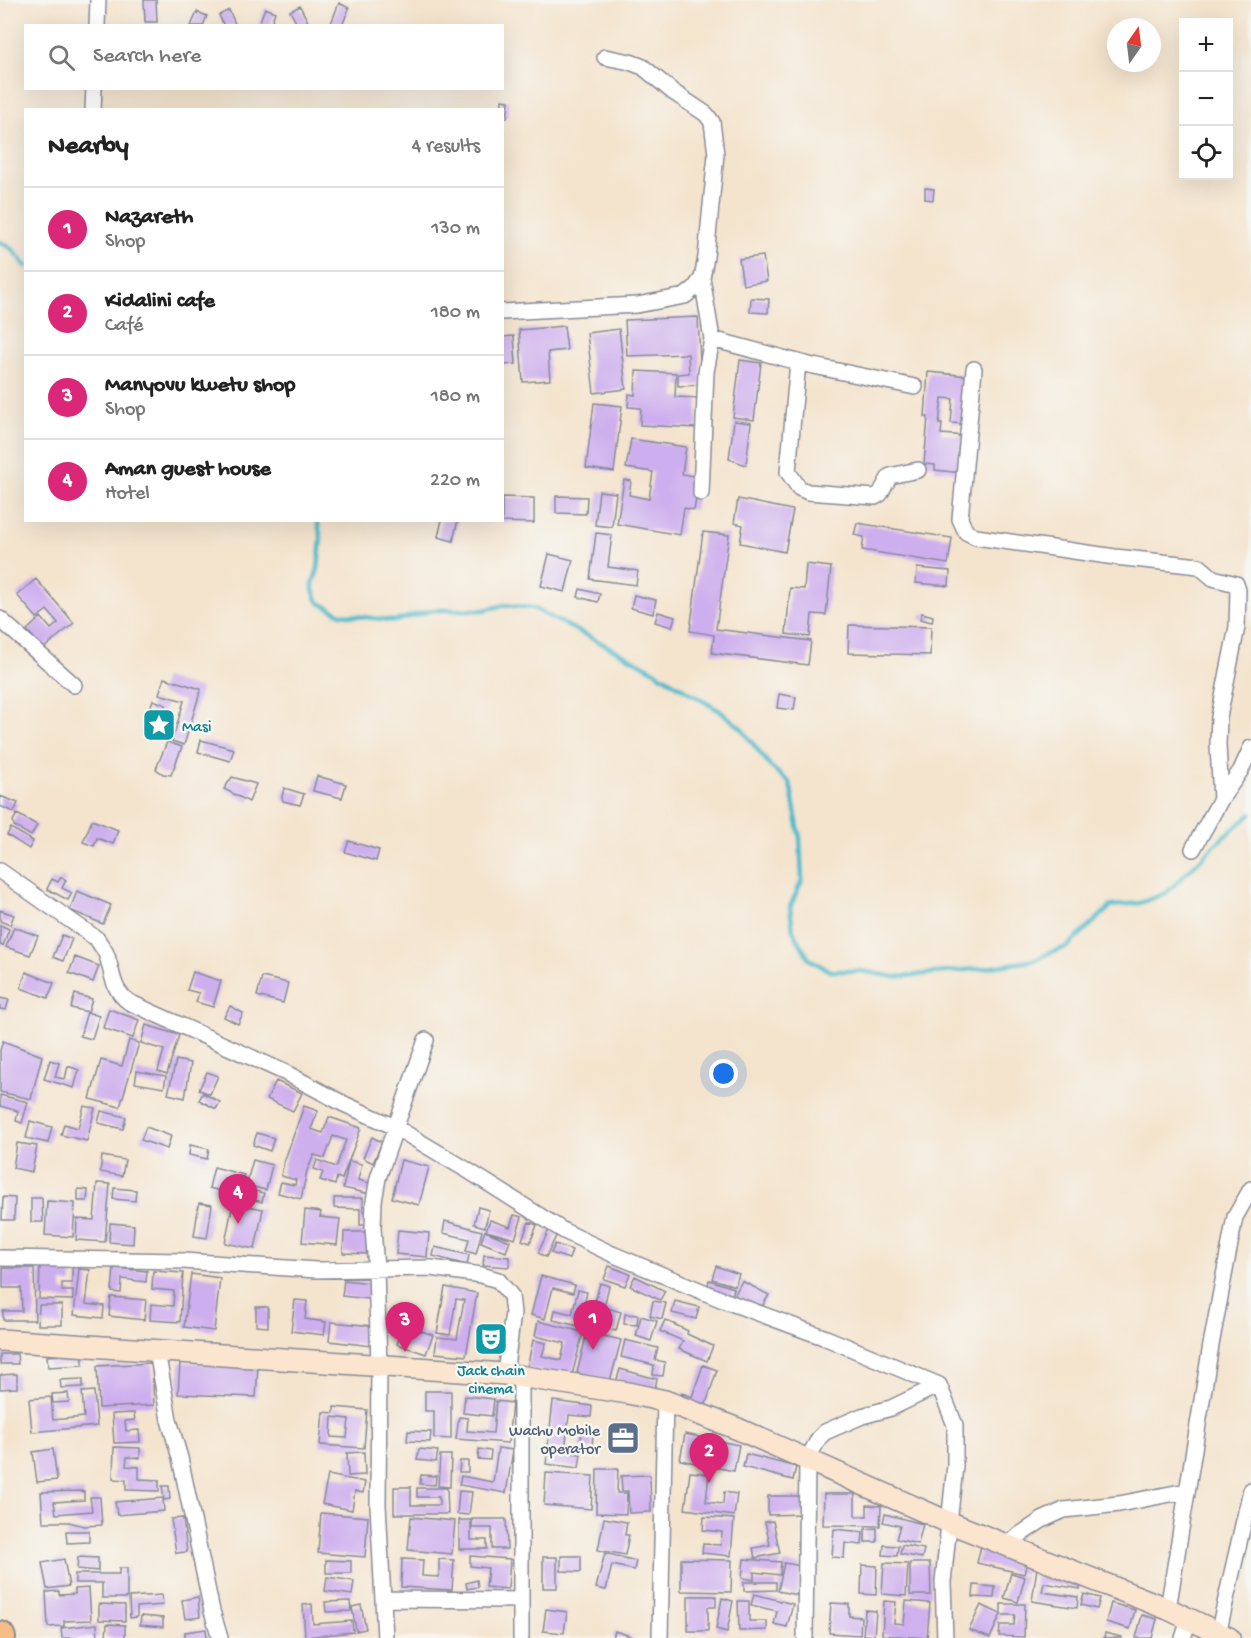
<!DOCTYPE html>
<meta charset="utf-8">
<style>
:root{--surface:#fff;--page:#f6f6f6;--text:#222;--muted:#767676;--line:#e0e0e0;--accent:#db2777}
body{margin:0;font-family:"Gochi Hand",sans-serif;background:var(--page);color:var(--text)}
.controls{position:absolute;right:18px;top:18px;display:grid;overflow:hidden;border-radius:0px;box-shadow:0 6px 24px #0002}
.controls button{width:54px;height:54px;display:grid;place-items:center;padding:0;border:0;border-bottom:2px solid var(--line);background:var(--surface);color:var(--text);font:30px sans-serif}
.compass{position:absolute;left:1107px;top:18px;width:54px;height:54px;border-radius:50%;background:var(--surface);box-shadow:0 6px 24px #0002;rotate:14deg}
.you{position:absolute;left:724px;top:1074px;width:21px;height:21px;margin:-15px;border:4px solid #fff;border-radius:50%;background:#1a73e8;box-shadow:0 0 0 9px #1a73e833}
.badge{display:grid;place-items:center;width:39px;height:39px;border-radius:50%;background:var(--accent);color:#fff;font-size:20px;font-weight:700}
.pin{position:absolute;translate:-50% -50px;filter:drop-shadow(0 2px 3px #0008)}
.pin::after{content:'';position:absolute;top:32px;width:21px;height:18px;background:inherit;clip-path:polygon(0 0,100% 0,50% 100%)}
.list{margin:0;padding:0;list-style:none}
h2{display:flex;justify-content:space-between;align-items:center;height:78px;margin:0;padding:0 24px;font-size:26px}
h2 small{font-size:20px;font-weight:400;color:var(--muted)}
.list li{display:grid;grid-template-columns:39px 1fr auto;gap:18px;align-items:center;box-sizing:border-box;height:84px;padding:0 24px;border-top:2px solid var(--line)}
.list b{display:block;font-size:22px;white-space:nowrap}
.list p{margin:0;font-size:20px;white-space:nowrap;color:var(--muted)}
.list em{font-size:20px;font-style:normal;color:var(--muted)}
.icon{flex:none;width:33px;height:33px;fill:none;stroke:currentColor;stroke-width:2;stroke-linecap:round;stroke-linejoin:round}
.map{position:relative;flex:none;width:1251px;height:1638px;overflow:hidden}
.search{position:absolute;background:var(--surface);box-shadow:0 6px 24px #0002;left:24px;top:24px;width:480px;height:66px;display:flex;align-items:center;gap:15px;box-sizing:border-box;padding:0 21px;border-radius:0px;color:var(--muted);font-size:22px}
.panel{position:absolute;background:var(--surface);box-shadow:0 6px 24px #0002;left:24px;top:108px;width:480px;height:414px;border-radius:0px}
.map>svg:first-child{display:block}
</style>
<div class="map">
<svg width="1251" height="1638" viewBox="0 0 1251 1638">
<rect width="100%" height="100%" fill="#f6f6f2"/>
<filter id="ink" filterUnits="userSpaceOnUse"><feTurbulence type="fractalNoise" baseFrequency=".0167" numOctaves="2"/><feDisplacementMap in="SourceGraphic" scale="12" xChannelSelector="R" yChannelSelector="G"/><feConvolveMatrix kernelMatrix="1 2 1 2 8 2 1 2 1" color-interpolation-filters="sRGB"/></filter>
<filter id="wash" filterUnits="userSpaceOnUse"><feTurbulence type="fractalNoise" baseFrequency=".008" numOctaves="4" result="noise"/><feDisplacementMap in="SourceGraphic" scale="24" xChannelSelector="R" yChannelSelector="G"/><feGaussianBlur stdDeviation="1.35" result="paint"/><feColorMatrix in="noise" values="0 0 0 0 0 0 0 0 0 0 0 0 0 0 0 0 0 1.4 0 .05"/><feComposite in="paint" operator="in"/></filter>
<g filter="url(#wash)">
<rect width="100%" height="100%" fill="#f4e4ce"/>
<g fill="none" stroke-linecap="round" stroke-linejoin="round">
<!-- stream -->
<path stroke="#4db9c9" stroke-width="4.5" d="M0,242l12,7 14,17
M317,520l4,18 -3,31 -5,14v7l5,12 23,12 54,7 38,-11h51l21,-5 28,3 113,58 74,45 20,16 31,40 19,16 10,55 2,42 -12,27 3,24 16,28 21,12h32l33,6 91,-9 50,-8 13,-7 18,-6 44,-41 29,-3 26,-10 53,-52 32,-27"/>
</g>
<g id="blocks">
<!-- building -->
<path fill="#cdaeee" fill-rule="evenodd" d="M144,0h12l1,22h-12z
M339,3l10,5 -7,18h-12z
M300,6l10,20h-12l-8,-15z
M265,8l10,4 -5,14h-12z
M229,10l7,16h-12l-5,-11z
M197,12l10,4 -4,10h-12z
M502,100l7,1 -2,17 -5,-1v-7h-1z
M925,188l9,1 -1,11 -8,-1z
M763,256l4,25 -24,4 -4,-26z
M751,298l18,1 -1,14 -18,-1z
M698,317l3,68 -23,1v-12l11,-1 -1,-19 -61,2 -2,-36z
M564,326l3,24 -19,2 2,28 -27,2 -4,-52z
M619,329l7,60 -32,4 -7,-60z
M514,336l2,28 -14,1v-28z
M740,360l21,3 -7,57 -21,-3z
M636,371l40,2 -1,24 23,1 -1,30 -57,-3 1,-17 -13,-1 1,-13 6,1z
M928,372l41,4 -4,48 -14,-1 2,-24 -11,-1 -3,26h3l-1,10 25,2 -4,37 -27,-3v-5l-11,-1 4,-47h-3z
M594,403l28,3 -8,66 -28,-4z
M734,421l17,2 -5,42 -17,-6z
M631,439l55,8 -4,27 18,3 -6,33 -10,-2 -4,27 -63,-11 7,-44 7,1 -2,14 20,4 4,-27 -27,-4z
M599,491l17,2 -4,34 -17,-2z
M556,496l31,1 -1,17 -30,-1z
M502,497l32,1v25l-32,-1z
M738,499l55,11 -8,42 -45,-9 3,-18 -9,-2z
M442,520h16l-5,21 -15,-4z
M857,523l95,15 -4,26 -86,-14 2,-13 -10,-2z
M703,532l26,3 -13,94 95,12 -3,24 -96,-12 2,-18 -24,-4z
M596,533l16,2 -4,32 30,4 -2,14 -46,-6z
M549,554l24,6 -8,32 -24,-6z
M806,564l25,3 -5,48 -14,-1 -2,23 -24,-3 4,-46 14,1z
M917,568l33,3 -1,15 -33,-3z
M36,579l38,44 -31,26 -16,-19 14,-13 10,12 7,-6 -11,-13 -10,8 -20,-23z
M580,589l20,5 -2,8 -20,-5z
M634,595l22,5 -3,14 -22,-6z
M658,612l17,5 -3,10 -17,-5z
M922,613l11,3 -1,6 -12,-3z
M849,625l82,2 -1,28 -82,-2z
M164,678l37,11 -17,56 -12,-4 12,-40 -25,-7z
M779,694l17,3 -2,13 -17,-2z
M153,700l13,5 -10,30 -14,-4z
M201,740l33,9 -4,12 -32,-9z
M167,742l15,5 -11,28 -8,-1 -7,-5z
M317,776l29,8 -4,14 -29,-7z
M232,777l24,7 -7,18 -25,-13z
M284,788l20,6 -4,11 -17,-4 -1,-4z
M0,796l18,7 -4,9 -14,-6z
M17,814l20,11 -6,11 -17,-10 -1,-5z
M92,820l26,10 -5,14 -16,-6 -3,8 -11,-4z
M11,828l22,13 -4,8 -22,-14z
M349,841l30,9 -3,11 -31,-9z
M61,877l5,3 -4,8 10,5 -4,7 -21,-11 5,-10 6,3z
M77,891l34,14 -8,19 -33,-14z
M0,910l14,5 -4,10 -10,-4z
M0,925l9,4 -6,17 -3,-1z
M14,927l24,9 -8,19 -24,-8z
M62,935l10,4 -9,22 -10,-4z
M75,957l24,9 -6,16 -24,-9z
M26,972l28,11 -6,15 -27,-10z
M193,972l28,9 -8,26 -17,-5 3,-9 -12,-3z
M262,977l26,6 -5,20 -26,-7z
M75,994l17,5 -4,13 -17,-4z
M0,998l9,2 -3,10 -6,-1z
M230,1006l13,7 -5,11 -14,-7z
M109,1009l30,11 -6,18 -30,-10z
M87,1012l12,4 -7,23 -12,-3z
M146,1025l33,10 -12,39 -9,-3 6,-21 -23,-7z
M129,1040l10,3 -19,64 -30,-8 11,-39 21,6z
M3,1041l39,15 -11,43 -31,-7v-42z
M50,1060l9,3 -4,14 10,2 3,-13 11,4 -5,18 -30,-9z
M176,1060l15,3 -6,35 -17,-4z
M137,1071l29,5 -2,12 -29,-5z
M207,1072l11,4 -8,18 -11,-4z
M276,1081l26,12 -9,18 -26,-12z
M203,1093l17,9 -4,7 -17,-9z
M0,1095l28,7 -6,21 -6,-2 2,-10 -18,-5z
M84,1106l11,2 -8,33 -26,-6 3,-11 14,4z
M304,1106l14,5 -7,18 12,4 6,-16 32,11 -19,51 -5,-2 -2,8 -15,-5 3,-8 -9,-3 3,-9 19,7 10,-27 -13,-4 -8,22 -11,-3 -7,16 -6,28 -23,-6 3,-11 14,3 1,-5 -15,-4 3,-14z
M101,1111l25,6 -3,12 -25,-6z
M30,1121l22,6 -4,16 -22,-5z
M146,1127l25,9 -4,13 -26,-9z
M257,1133l17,5 -4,13 -17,-6z
M372,1137l10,5 -9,21 -10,-5z
M17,1143l20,3 -5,26 -19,-4z
M190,1145l19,4 -2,10 -18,-4z
M102,1156l23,4 -3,16 -22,-4z
M253,1160l19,5 -6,25 -20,-5z
M401,1160l28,7 -10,38 -27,-7z
M349,1161l13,3 -4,16 15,4 -3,10 -27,-6z
M214,1167l30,8 -6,21 -29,-8z
M97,1183l13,1 -5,58 -29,-2 1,-21 17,1z
M114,1188l22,2 -1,11 -22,-2z
M78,1189l10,1 -1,11h-9z
M246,1189l18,4 -2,9 -18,-5z
M3,1197l12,1 -1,22h-12z
M31,1198h11l1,24h-12z
M334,1198h29v13l5,1v13h-8v-16l-26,-1z
M47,1201l28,2 -2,34 -28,-2z
M199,1203l13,2 -5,33 -13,-2z
M233,1203l30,6 -8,40 -30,-6z
M478,1207l11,3 -4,17 -11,-3z
M305,1210l16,2 -1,5 20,2 -3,26 -35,-3z
M514,1215l8,2 -7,22 -29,-8 4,-11 20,7z
M445,1221l37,10 -6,23 -10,-3 3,-12 -26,-6z
M529,1222l8,3 -7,18 -8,-3z
M110,1223l24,2 -1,19 -24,-2z
M398,1230l31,3 -2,24 -31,-3z
M549,1230l8,4 -11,23 -8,-4z
M485,1231l25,10 -4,11 -25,-10z
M344,1232h25l-1,22 -25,-1z
M555,1244l17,6 -3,9 -18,-6z
M435,1247l34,8 -2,10 -34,-9z
M484,1255l25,2v10l-26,-2z
M40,1263l32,1v19h-10v8h11v9l-34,-1z
M609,1266l21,8 -5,12 -21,-7z
M716,1266l23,8 -4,12 -23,-7z
M3,1268h31l1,52h-32v-9h19l-1,-23h-18z
M114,1268l33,3 -1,11 -24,-3 -1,14 -9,-1z
M79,1269l11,1 -4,34 18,2 -1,12 -29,-3z
M153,1271l30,2 -3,49 -30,-2 1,-16 22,2 1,-15 -22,-2z
M191,1274l29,4 -6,53 -30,-4z
M541,1276l34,9 -2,8 -20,-5 -8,31 -14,-4z
M635,1276l30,15 -5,9 -30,-14z
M344,1280l27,3 -2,16 -27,-3z
M709,1280l25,8 -2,9 -25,-7z
M742,1281l27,14 -9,15 -26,-14z
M600,1283l9,3 -5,21 17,5 -5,19 -27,-7z
M445,1287l32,6 -11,63 -31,-3 2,-16 20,2 7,-39 -8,-1 -6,36 -13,-2z
M578,1290l9,2 -8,34 -26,-6 2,-10 17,4z
M111,1297l35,3 -2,20 -35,-4z
M295,1300l12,1 -2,18 21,3 -2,13 -33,-4z
M653,1301l13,2 -4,16 -12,-3z
M675,1301l24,6 -3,12 -24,-6z
M39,1305h23v20h-24z
M256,1307h12v20l-12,-1z
M625,1314l13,1 -1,10 -13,-1z
M641,1316l16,5 -6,20 -15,-5z
M665,1320l23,11 -1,3 26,12 -6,15 -28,-12 4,-8 -23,-10z
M538,1321l45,11 -12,47 -44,-11 6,-28 13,3 -4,13 19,4 4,-17 -30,-7z
M331,1322l43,4 -2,20 -43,-5z
M404,1325l29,10 -7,19 -29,-10z
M587,1332l34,8 -11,42 -33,-9z
M625,1340l33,8 -3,12 10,2 -2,14 -10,-1 1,-10 -33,-8z
M0,1354h17l1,10h-18z
M83,1354v11l-35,2 -1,-11z
M180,1362l78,4 -2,31 -78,-3z
M152,1363l2,42 -55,3 -2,-42z
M703,1365l14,5 -13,40 -25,-8 3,-9 10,4z
M620,1369l37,10 -3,14 -38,-10z
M17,1374v14l-17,1v-14z
M83,1379v8l-22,1 -1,-8z
M94,1391l3,35 -65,6 -3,-33 22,-2 2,23 31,-3 -2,-25z
M425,1391h26v48l-17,-1v-27h-9z
M68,1393l1,9 -16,1 -1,-9z
M465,1396l29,3 -2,17 -29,-3z
M496,1401l16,2 -4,40 -52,-4 3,-22 9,1 -1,13 26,2z
M553,1401l39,5 -1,11 -22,-2 -4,37 16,2 -2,14 -33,-4z
M334,1407l33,3 -3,38 -44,-3 3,-33 11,1zM332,1417l17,2 -2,19 -16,-1z
M134,1413l1,7 -10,1 1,10 13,-1 1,12 -26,1 -2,-29z
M408,1431l23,1 -1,10 -23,-1z
M582,1431l11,1 -1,17 -12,-1z
M685,1434l54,11 -5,26 -54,-11z
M114,1447l26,1v10l-13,-1 -1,9 13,1v12l20,1v11l-33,-1v-10l-13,-1z
M498,1448l15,2 -7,43 -47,-8 2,-9 32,6z
M53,1449l4,31 -20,2 -4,-30z
M419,1449l19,2 -2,11 -19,-2z
M479,1449l12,2 -1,9 -12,-1z
M364,1452l1,23 -17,1 -1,-23z
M746,1454l50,13 -3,13 -50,-13z
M440,1455h11l-1,32 -12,-1z
M460,1461h8v11h-9z
M597,1469h21l-1,24h10l-1,21 -30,-1z
M690,1472l19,2 -3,28 17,2 1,-12 13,2 -3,22 -49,-7z
M546,1473l47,3 -2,33 -47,-4z
M328,1475l37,7 -2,11 -8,-2 -3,19 -30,-6z
M421,1475l15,1 -1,9 -15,-1z
M650,1475l1,37 -22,1 -1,-22h-6l-1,-15z
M162,1486h7l1,13 -6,1z
M394,1487h17v18h28v-8h-22v-9h30l1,26h-54z
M84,1491v9l-30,2 2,12 36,-3 -2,-14h10l2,28 -18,1 -15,-4h-26l-2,-30z
M459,1491l13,1 -3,23 -12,-1z
M824,1494h31v22h12v-11l14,1 -1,20 -57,-1z
M768,1496h36v18l-36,1z
M163,1498l1,13 -47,4 -2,-13z
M321,1513l47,4 -3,40 -47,-4z
M885,1514l38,10 -5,20 -22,-5 4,-13 -17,-4z
M411,1517l44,4 -3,33 -44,-4z
M704,1517l30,2 -3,37 -29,-3 1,-9 18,1 1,-13 -19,-2z
M183,1518l4,34 -11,1 -5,-34z
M604,1518l23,4 -2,13h4l-4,20 -27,-5z
M472,1519h34l1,30h-15v-21h-20z
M459,1520h12v20h16v9h-28z
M773,1521l7,32 -25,5 -2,-10 17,-3 -5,-23z
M877,1528v14h-12v-13z
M834,1529l29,3 -1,13 -17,-2 -1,15 -12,-1z
M66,1531h23v11l-22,1z
M884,1545l14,1 -1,10 -14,-1z
M902,1545l22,4 -2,9 -22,-4z
M981,1546l47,12 -4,16 -47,-11z
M605,1553l31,8 -2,9 -22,-5 -6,25 -10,-2z
M470,1556l40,3 -2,30 -22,-2 2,-19 -18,-2z
M561,1556h20v16l-20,-1z
M78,1557l20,1v13l-21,-2z
M543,1557h14v31h-14z
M64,1559l5,27 -22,3 -5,-26z
M402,1559l21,1 -1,16 17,1v-18l15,1 -2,30 -51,-3z
M681,1559l51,1 -1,32 -50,-1z
M744,1559l37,3 -1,13 -26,-3v8l-12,-2z
M326,1560l25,1v12h-25z
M784,1563l18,3 -5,29 -19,-4z
M884,1563l24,1 -2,32 -24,-2z
M910,1563h20l1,32h-21z
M862,1565l15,1 -1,29 -15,-1z
M119,1568h8v30h-25v-15h-27v-9h44z
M1037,1568l45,7 -2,14 -36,-6 -2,9 36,5 -1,11 -45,-7z
M1011,1573l14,4 -7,25 -14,-4z
M327,1577l27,4 -2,14 -27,-4z
M477,1580l1,7 -11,2 -1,-6z
M744,1582h32v8l-32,1z
M974,1585l21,2 -1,11 -21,-1z
M89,1588l2,32 -27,1v5l-16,1 -2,-35 13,-1v4l16,-1v-5z
M754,1594l39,10 -6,23 -13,-3 3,-13 -26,-6z
M1084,1594l16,4 -3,11 -16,-4z
M162,1595l1,10 -26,2v10l-7,1 -1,-21z
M688,1596h28v11h-8v24h-20z
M198,1597l2,20 -15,2 -3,-19z
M722,1598l11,3 -6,31 -11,-3z
M350,1601l1,10 -25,1 -1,-10z
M738,1601h11v20h18v9l-28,1z
M884,1601l12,1 -2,21 10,1 2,-23 24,2 -3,35 -45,-3z
M831,1603l18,1v12l12,1 -1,18 -31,-2z
M1111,1603l24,7 -5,19 -24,-7z
M99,1604l26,1v16l-26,-1z
M312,1604l1,20 39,-3 1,11 -48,5 -2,-32z
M1001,1604h24l-1,33 -25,-1 1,-11h14l1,-10h-14z
M361,1605l5,24 -10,2 -4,-24z
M981,1605l20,9 -11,24 -21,-8z
M546,1609l21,3 -3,21 -21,-2z
M865,1610l11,1 -2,25 -11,-1z
M1142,1615l15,4 -5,19h-16z
M141,1616l22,2v9l-23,-2z
M97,1624l1,14h-36l-1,-10z
M107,1624l18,1v13l-19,-1z
M206,1629l1,9h-22v-6z
M615,1631l21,7h-23z
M1105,1633l17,4v1h-18z"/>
</g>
</g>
<g filter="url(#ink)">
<use href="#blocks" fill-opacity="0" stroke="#888a96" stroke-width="1.5"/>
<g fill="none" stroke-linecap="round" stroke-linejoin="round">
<defs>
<path id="street" d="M97,26l1,-26
M93,110l1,-22
M502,312l135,-7 48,-9 10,-8 7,-10 4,-21 10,-103 -4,-32 -6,-8 -33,-22 -30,-25 -13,-5 -25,-5
M712,339l97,26 106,22
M798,362l-10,110 11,16 9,4 67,5 5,-3 10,-18 28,-6
M974,369l-14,150 6,13 10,5 139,20 84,9 14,12 23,6 2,6 -1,37 -18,90 -1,28 3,54
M701,493l5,-121 6,-33 -10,-61
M0,619l74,66
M1193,849l28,-50 20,-29 10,-22
M0,871l97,68c3,5 8,11 10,17 6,18 5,34 22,46l157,71 58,31 51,23 72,43 97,61 48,23 111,46 103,38 113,47 16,40v41l-12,116 2,56
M0,1258l183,3 133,9 115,-2 50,7 17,5 13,16 2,17 -8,61
M157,1351l12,69 11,38 32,153 8,27
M1006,1544l36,-24 22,-10 55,-6 67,-13
M383,1599l138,1
M1168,1609l43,-264 24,-128 16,-28
M1218,1634l33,-144
M385,1638l-7,-133 1,-140 -3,-96 -3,-41 1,-27 4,-23 48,-138
M521,1638v-261
M660,1638l5,-237
M805,1638l2,-178 12,-22 6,-6 37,-16 29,-8 48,-23
M1183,1638l6,-18"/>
<path id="secondary" d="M0,1340l505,34 123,19 37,8 73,28 210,93 220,87 61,29"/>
<path id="highway" d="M0,1636l1,2"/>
</defs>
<!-- street casing -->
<use href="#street" stroke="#888a96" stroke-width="18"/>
<!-- secondary casing -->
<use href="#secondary" stroke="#888a96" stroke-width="24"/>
<!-- highway casing -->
<use href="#highway" stroke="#888a96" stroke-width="32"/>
<!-- street -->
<use href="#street" stroke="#fff" stroke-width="15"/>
<!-- secondary -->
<use href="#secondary" stroke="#fbe5cf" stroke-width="21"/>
<!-- highway -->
<use href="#highway" stroke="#f6be86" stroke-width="28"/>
</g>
</g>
<!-- icons -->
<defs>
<symbol id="sight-square" viewBox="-11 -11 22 22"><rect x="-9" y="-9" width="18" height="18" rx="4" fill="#0f9aa8" stroke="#f6f6f2"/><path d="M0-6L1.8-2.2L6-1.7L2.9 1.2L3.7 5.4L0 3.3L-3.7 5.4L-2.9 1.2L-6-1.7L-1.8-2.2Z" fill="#fff"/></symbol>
<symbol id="theatre-square" viewBox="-11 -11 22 22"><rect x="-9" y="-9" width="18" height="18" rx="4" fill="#0f9aa8" stroke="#f6f6f2"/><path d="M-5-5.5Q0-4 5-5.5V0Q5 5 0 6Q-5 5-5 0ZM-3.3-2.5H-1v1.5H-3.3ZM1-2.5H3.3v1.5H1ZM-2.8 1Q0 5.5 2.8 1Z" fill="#fff"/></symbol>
<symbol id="office-square" viewBox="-11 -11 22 22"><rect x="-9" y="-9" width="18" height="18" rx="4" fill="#5c6f8a" stroke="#f6f6f2"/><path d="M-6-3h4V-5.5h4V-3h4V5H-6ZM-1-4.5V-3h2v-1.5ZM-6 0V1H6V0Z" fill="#fff"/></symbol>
</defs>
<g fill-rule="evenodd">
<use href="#sight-square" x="140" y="706" width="38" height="38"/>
<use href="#theatre-square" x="472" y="1320" width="38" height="38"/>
<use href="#office-square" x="604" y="1419" width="38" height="38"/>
</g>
<g text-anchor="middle" stroke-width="5" stroke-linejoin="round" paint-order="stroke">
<!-- culture labels -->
<g font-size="16" fill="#0d838f" stroke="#f6f6f2" text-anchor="start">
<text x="182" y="731">Masi</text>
<text x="491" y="1375" text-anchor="middle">Jack chain<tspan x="491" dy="18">cinema</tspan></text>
</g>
<!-- service labels -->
<g font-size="16" fill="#4e5e75" stroke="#f6f6f2" text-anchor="end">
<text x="600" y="1435">Wachu Mobile<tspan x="600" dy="18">operator</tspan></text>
</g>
</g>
</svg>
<div class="controls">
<button>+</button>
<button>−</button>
<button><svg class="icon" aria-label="locate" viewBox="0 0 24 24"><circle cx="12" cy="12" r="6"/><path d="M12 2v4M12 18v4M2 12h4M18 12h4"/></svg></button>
</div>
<svg class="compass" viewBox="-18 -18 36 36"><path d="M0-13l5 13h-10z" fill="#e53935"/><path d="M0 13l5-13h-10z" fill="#767676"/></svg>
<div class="you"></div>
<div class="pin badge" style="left:593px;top:1350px">1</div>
<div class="pin badge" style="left:709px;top:1483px">2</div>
<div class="pin badge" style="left:405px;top:1352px">3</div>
<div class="pin badge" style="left:238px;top:1224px">4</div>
<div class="search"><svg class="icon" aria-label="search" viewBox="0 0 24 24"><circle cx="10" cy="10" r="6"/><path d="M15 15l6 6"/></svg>Search here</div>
<section class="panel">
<h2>Nearby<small>4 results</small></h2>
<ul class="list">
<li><span class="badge">1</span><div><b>Nazareth</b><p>Shop</p></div><em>130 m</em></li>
<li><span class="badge">2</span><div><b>Kidalini cafe</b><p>Café</p></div><em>180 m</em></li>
<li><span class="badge">3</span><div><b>Manyovu kwetu shop</b><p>Shop</p></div><em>180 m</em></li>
<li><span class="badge">4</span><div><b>Aman guest house</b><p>Hotel</p></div><em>220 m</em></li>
</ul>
</section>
</div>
